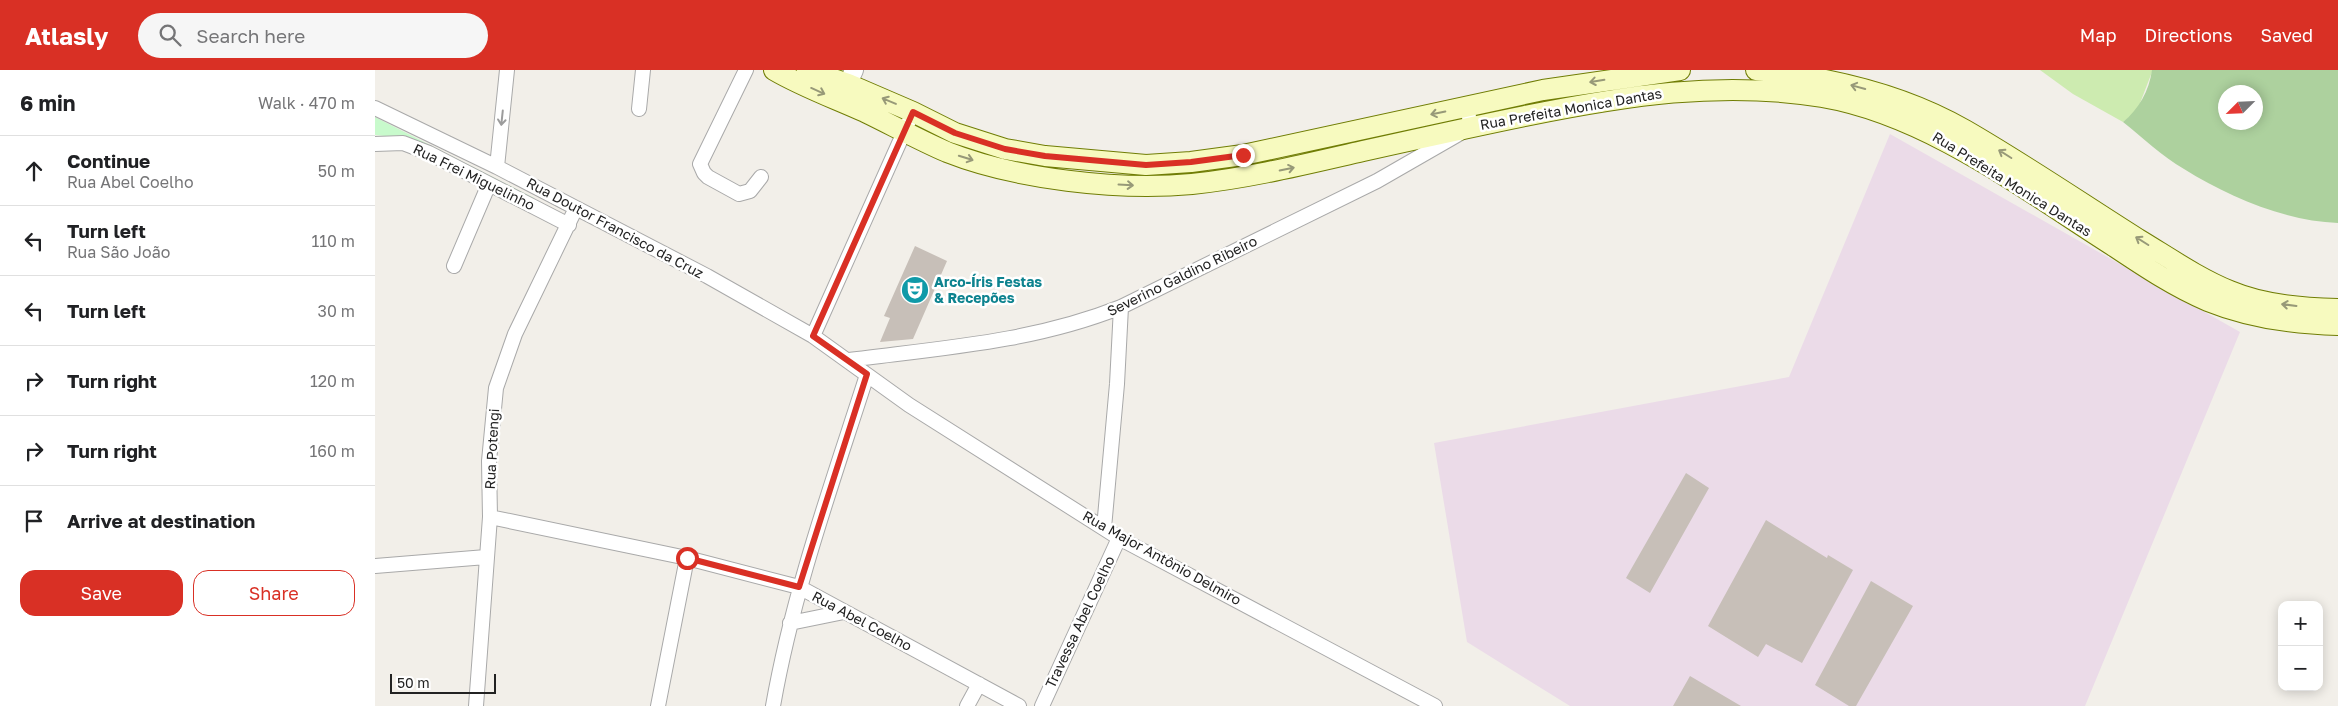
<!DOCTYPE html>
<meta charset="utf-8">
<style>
:root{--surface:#fff;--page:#f6f6f6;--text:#202124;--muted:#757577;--line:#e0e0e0;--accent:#d93025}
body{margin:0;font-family:"Golos Text",sans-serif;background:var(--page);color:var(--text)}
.controls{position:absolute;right:15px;bottom:15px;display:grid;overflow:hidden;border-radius:10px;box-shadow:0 2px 12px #0003}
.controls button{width:45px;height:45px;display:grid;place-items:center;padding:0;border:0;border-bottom:1px solid var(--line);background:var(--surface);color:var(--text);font:25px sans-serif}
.compass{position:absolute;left:1843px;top:15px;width:45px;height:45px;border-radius:50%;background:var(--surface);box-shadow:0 2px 12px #0003;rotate:246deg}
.scale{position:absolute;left:15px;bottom:12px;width:106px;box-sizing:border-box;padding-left:5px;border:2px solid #222;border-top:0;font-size:14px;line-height:18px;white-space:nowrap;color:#222;-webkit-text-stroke:4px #fff;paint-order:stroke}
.stop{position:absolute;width:15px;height:15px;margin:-11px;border:4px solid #d93025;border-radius:50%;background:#fff}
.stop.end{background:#d93025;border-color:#fff;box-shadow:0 1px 5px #0008}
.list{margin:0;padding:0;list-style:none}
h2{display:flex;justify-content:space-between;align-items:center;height:65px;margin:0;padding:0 20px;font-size:21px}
h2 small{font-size:16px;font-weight:400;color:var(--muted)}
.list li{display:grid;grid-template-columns:32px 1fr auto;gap:15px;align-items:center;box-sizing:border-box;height:70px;padding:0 20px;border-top:1px solid var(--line)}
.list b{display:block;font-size:19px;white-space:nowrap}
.list p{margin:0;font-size:16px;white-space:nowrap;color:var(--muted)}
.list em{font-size:16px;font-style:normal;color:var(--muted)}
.actions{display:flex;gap:10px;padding:15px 20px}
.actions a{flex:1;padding:11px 0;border:1px solid var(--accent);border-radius:15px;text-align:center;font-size:18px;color:var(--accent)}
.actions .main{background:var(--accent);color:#fff}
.icon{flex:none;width:28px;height:28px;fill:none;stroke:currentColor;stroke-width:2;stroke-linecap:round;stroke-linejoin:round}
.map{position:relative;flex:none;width:1963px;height:636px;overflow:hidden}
header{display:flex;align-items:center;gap:30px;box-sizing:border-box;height:70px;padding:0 25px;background:var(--accent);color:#fff}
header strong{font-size:24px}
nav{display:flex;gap:28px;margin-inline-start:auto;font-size:18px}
.search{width:350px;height:45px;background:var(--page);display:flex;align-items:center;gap:12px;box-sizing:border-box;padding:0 18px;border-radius:28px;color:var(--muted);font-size:19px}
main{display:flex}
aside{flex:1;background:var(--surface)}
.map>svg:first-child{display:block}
</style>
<header>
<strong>Atlasly</strong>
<div class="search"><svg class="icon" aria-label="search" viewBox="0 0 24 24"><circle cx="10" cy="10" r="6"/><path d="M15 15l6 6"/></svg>Search here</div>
<nav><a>Map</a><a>Directions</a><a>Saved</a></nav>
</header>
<main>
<aside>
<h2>6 min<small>Walk · 470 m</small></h2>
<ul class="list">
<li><svg class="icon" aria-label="ahead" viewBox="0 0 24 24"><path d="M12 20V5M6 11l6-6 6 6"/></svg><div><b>Continue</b><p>Rua Abel Coelho</p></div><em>50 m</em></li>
<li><svg class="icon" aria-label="left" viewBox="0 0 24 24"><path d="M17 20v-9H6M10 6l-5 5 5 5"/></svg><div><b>Turn left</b><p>Rua São João</p></div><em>110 m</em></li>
<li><svg class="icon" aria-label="left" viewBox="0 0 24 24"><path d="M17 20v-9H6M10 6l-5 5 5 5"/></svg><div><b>Turn left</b></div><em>30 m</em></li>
<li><svg class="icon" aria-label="right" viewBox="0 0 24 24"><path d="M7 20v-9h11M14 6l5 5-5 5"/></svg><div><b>Turn right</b></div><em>120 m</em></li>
<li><svg class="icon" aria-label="right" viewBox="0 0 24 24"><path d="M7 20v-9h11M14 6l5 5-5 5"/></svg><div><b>Turn right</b></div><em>160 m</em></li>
<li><svg class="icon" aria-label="arrive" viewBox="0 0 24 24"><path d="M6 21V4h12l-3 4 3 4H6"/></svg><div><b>Arrive at destination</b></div></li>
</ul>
<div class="actions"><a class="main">Save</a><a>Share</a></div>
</aside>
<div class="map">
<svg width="1963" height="636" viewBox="0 0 1963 636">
<rect width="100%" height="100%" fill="#f2efe9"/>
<!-- industrial -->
<path fill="#ebdbe8" d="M1515,64l350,198 -155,374h-515l-103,-64 -33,-199 355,-66z"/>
<!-- grass -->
<path fill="#cdebb0" d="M1665,0h112v2l-15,39 -14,11 -50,-28z"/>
<!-- forest -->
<path fill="#add19e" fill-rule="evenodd" d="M1777,0h186v153c-53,-2 -109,-26 -154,-54 -22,-13 -41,-31 -61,-47 16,-13 26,-31 29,-52zM1850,22h30v30h-30z"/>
<!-- park -->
<path fill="#c8facc" d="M0,47l159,81 -3,4 -127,-64 -29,-3z"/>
<!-- building -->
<path fill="#c7bfb8" d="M540,176l32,15 -34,78 -33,3 10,-24 -6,-2z
M1311,403l23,15 -59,105 -24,-15z
M1391,450l61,38 1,-3 25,15 -51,93 -36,-19 -8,13 -50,-31z
M1496,511l42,25 -57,100h-7l-34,-21z
M1315,606l51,30h-68z"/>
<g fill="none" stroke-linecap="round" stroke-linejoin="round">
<defs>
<path id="minor" d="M371,0l-46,94 4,9 4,4 31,17 11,-3 11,-14
M0,38l122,59 210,109 106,60 96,69 210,133 316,168
M264,39l4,-39
M0,74l28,-1 26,10 140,72
M122,97l10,-97
M79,196l35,-82
M438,266l100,-224
M474,290c93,-12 184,-18 272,-53l256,-126 94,-54 -4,-20
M115,447l197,41 112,29 220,119
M729,458l13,-144 4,-77
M0,496l111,-9
M415,553l54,-11
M101,636l14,-189 -1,-56 7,-73 19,-54 61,-126
M283,636l29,-148
M398,636c20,-114 59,-222 94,-331
M592,636l12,-22
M667,636l77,-168"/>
<path id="tertiary" d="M467,27l12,-27"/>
<path id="secondary" d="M399,0c29,17 60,28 91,42 27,13 54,28 82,40 68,27 172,39 245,32 58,-6 114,-20 171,-33 54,-12 108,-24 162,-35 99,-20 196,-36 297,-19 106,18 203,93 293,150 30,20 60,40 93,54 42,17 86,23 130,24
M432,0l41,14 65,28 42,21 50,16 40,7 101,9 45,-3 52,-7 300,-65 137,-20
M1381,0c73,7 146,24 209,60 59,34 116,73 173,109 30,18 60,39 92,52 33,14 73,17 108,18"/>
</defs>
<!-- minor casing -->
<use href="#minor" stroke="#a9a9a9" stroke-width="16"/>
<!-- tertiary casing -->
<use href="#tertiary" stroke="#a9a9a9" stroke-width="20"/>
<!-- secondary casing -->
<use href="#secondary" stroke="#707d05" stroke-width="22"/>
<!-- minor -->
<use href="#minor" stroke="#fff" stroke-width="14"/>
<!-- tertiary -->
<use href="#tertiary" stroke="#fff" stroke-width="18"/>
<!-- secondary -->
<use href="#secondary" stroke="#f7fabf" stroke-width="20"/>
</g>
<!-- one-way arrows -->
<defs><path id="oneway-shaft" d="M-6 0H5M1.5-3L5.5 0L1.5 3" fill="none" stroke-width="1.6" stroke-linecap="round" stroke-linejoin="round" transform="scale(1.25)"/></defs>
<g stroke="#979978">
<use href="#oneway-shaft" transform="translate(1222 11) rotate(171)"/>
<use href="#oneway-shaft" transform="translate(1483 17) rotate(-165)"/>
<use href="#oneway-shaft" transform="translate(443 21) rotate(24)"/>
<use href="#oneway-shaft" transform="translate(514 31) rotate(-157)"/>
<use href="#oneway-shaft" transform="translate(1063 43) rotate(168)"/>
<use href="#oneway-shaft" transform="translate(1630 84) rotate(-148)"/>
<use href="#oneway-shaft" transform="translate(591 88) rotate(17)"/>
<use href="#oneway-shaft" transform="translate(912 99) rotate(-12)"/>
<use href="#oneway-shaft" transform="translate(751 115) rotate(3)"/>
<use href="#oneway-shaft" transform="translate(1767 171) rotate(-148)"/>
<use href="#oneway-shaft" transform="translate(1914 235) rotate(-173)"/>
</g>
<use stroke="#9c9c9c" href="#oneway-shaft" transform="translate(127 48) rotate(96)"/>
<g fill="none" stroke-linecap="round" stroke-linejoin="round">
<!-- route -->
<path stroke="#d93025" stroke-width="6" d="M312,488l112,29 68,-213 -54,-38 100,-224 42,21 50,16 40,7 101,9 45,-3 52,-7"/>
</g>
<!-- icons -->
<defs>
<symbol id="theatre-disc" viewBox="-11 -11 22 22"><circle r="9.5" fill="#0f9aa8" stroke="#fff"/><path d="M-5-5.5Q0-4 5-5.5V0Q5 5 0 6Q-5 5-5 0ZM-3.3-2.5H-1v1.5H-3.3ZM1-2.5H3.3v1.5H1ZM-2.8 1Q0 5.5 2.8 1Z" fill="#fff"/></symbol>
</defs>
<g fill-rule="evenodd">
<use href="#theatre-disc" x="524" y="204" width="32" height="32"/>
</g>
<g text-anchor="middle" stroke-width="5" stroke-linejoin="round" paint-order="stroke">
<!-- street labels -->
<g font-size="14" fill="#222" stroke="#fff">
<text transform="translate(1196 39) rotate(-10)" y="5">Rua Prefeita Monica Dantas</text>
<text transform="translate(99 107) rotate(26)" y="5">Rua Frei Miguelinho</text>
<text transform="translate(1637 114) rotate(32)" y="5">Rua Prefeita Monica Dantas</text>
<text transform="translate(240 158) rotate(28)" y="5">Rua Doutor Francisco da Cruz</text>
<text transform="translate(807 206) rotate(-26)" y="5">Severino Galdino Ribeiro</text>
<text transform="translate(117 379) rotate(-87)" y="5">Rua Potengi</text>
<text transform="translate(787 488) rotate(29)" y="5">Rua Major Antônio Delmiro</text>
<text transform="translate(487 551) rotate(28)" y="5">Rua Abel Coelho</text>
<text transform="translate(705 552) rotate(-65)" y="5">Travessa Abel Coelho</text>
</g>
<!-- culture labels -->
<g font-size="14" font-weight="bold" fill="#0d838f" stroke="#fff" text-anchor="start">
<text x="559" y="217">Arco-Íris Festas<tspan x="559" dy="16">&amp; Recepões</tspan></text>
</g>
</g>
</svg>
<div class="controls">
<button>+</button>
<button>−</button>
</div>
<svg class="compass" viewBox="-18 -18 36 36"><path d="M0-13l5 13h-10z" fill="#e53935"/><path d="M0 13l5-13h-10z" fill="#757577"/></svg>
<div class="scale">50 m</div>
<div class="stop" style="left:312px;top:488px"></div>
<div class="stop end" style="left:868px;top:85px"></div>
</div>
</main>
